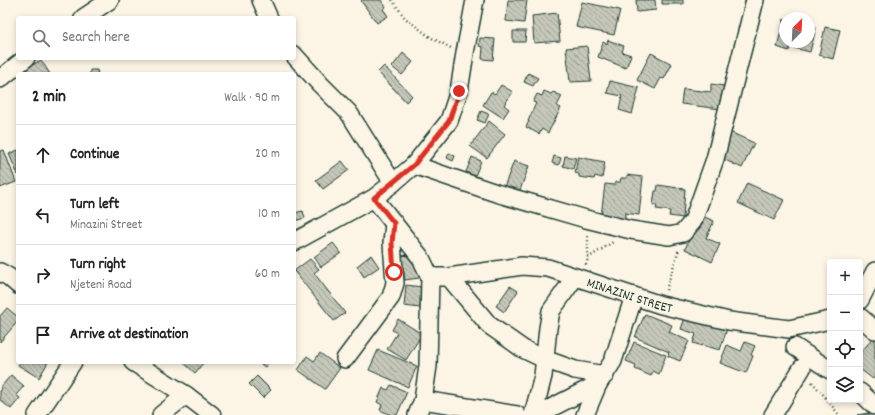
<!DOCTYPE html>
<meta charset="utf-8">
<style>
:root{--surface:#fff;--page:#f6f6f6;--text:#222;--muted:#767676;--line:#e0e0e0}
body{margin:0;font-family:Dekko,sans-serif;background:var(--page);color:var(--text)}
.controls{position:absolute;right:12px;bottom:12px;display:grid;overflow:hidden;border-radius:4px;box-shadow:0 2px 6px #0003}
.controls button{width:36px;height:36px;display:grid;place-items:center;padding:0;border:0;border-bottom:1px solid var(--line);background:var(--surface);color:var(--text);font:20px sans-serif}
.compass{position:absolute;left:779px;top:12px;width:36px;height:36px;border-radius:50%;background:var(--surface);box-shadow:0 2px 6px #0003;rotate:24deg}
.stop{position:absolute;width:12px;height:12px;margin:-9px;border:3px solid #d93025;border-radius:50%;background:#fff}
.stop.end{background:#d93025;border-color:#fff;box-shadow:0 1px 4px #0008}
.list{margin:0;padding:0;list-style:none}
h2{display:flex;justify-content:space-between;align-items:center;height:52px;margin:0;padding:0 16px;font-size:17px}
h2 small{font-size:13px;font-weight:400;color:var(--muted)}
.list li{display:grid;grid-template-columns:26px 1fr auto;gap:12px;align-items:center;box-sizing:border-box;height:60px;padding:0 16px;border-top:1px solid var(--line)}
.list b{display:block;font-size:15px;white-space:nowrap}
.list p{margin:0;font-size:13px;white-space:nowrap;color:var(--muted)}
.list em{font-size:13px;font-style:normal;color:var(--muted)}
.icon{flex:none;width:22px;height:22px;fill:none;stroke:currentColor;stroke-width:2;stroke-linecap:round;stroke-linejoin:round}
.map{position:relative;flex:none;width:875px;height:415px;overflow:hidden}
.search{position:absolute;background:var(--surface);box-shadow:0 2px 6px #0003;left:16px;top:16px;width:280px;height:44px;display:flex;align-items:center;gap:10px;box-sizing:border-box;padding:0 14px;border-radius:4px;color:var(--muted);font-size:15px}
.panel{position:absolute;background:var(--surface);box-shadow:0 2px 6px #0003;left:16px;top:72px;width:280px;height:292px;border-radius:4px}
.map>svg:first-child{display:block}
</style>
<div class="map">
<svg width="875" height="415" viewBox="0 0 875 415">
<defs>
<pattern id="building-back-hatch" width="6" height="6" patternUnits="userSpaceOnUse"><rect width="6" height="6" fill="#c5c7b9"/><path d="M-1 5l2 2M0 0l6 6M5-1l2 2" fill="none" stroke="#9fa397"/></pattern>
</defs>
<rect width="100%" height="100%" fill="#fcf5e5"/>
<filter id="ink" filterUnits="userSpaceOnUse"><feTurbulence type="fractalNoise" baseFrequency=".025" numOctaves="2"/><feDisplacementMap in="SourceGraphic" scale="8" xChannelSelector="R" yChannelSelector="G"/><feConvolveMatrix kernelMatrix="1 2 1 2 8 2 1 2 1" color-interpolation-filters="sRGB"/></filter>
<g filter="url(#ink)">
<!-- building -->
<path fill="url(#building-back-hatch)" stroke="#1f3d34" d="M362,0h19l5,7 -3,2 5,7 -11,7 -16,-22z
M508,0h19l-3,23 -18,-2z
M636,0h19l1,10 -19,2z
M662,0h21v4h-21z
M582,2l38,8 -6,25 -38,-8z
M557,13l3,28 -26,2 -2,-27z
M784,19l1,1v22h24v-16l7,2 -6,24 -20,-5 -1,4 -12,-4z
M825,27l15,3 -7,29 -14,-4z
M513,31h13l-1,11h-12z
M480,38l15,1 -2,21 -11,-1 1,-12 -4,-1z
M608,40l16,6 -2,6 9,3 -5,13 -28,-11 5,-15 4,2z
M587,46l4,35 -21,1 -4,-34z
M403,53l10,9 -11,13 -10,-8z
M651,53l21,11 -8,15 -3,-1 -6,11 -18,-9z
M41,60l9,14h-24l-2,-4z
M384,66l28,30 -6,6 -28,-30z
M90,70h7l1,4h-8z
M528,73l10,5 -5,8 -9,-4z
M610,81l29,7 -7,26 -13,-4 3,-14 -15,-3z
M711,84l13,2 -3,23 -40,-5 2,-15 28,3z
M501,85l12,7 -9,13 5,4 -6,9 -20,-13 8,-13 4,2z
M544,91l7,3 2,-2 9,4 -5,10 4,2 -13,25 -6,-4 -3,5 -13,-7 3,-6h-1l8,-18 -3,-1 4,-8 5,2z
M481,111l8,3 -4,9 -8,-3z
M489,121l16,13 -18,24 -17,-12z
M730,132l24,11 -12,25 -23,-11z
M4,150l12,32 -16,6v-37z
M18,150v25l-9,-21z
M449,153l6,3 -2,5 -6,-3z
M554,156l7,2 -2,7 -7,-2z
M565,156l11,2 -3,11 -10,-3z
M472,157l9,4 -6,15 -9,-4z
M578,157l27,5 -3,16 -7,-2 -1,3 -15,-2v-3l-4,-1z
M342,161l7,9 -26,19 -7,-9z
M514,161l15,5 -10,27 -15,-6z
M627,175l16,2 -4,38 -14,-2v6l-24,-3 4,-32 10,1v-3h5l1,-4h6z
M747,183l37,17 -10,20 -36,-17z
M658,185l27,4 -2,29 -14,-2 1,-5 -14,-2 1,-4h-4l2,-14h2z
M303,211l2,7 -11,3v-8z
M700,215l14,6 -8,17 14,6 -8,18 -27,-13z
M333,243l8,10 -20,14 -7,-10z
M416,254l3,24 -14,2 -4,-24z
M371,255l8,12 -15,10 -7,-11z
M310,259l9,10 -5,4 31,40 -11,8 -40,-50z
M406,285l16,2 -2,21 -16,-2z
M510,286l8,5 -14,21 -8,-6z
M7,308l11,9v4l-18,21v-26z
M645,314l27,11 -3,7 20,9 -9,20 -12,-5 1,-4 -34,-15z
M686,315l41,14 -7,21 -18,-5v1l-9,-3 3,-9 -15,-5z
M398,319l24,15 -16,26 -19,-11 10,-16 -5,-3z
M874,337l1,1v38l-2,3 -13,-10v-12l2,-2 -2,-2z
M634,342l32,13 -7,19 -6,-3 -2,5 -16,-7 1,-4 -10,-4z
M745,342l10,4 -4,9 2,1 -7,17 -26,-10 7,-18 14,6z
M378,350l39,16 -9,21 -39,-17z
M320,353l20,15 -15,21 -27,-19 9,-14 7,5z
M20,362h28l-9,16 -21,-13z
M183,362h21l-9,11z
M258,362h11l-4,5z
M11,375l13,11 -8,9 4,3 -9,11 -11,-9v-9l2,-2 -2,-1z
M257,376l14,14 -8,8 -14,-14z
M391,385l16,7 -10,23h-6l-11,-5 2,-5 -5,-3 6,-14 5,2z
M875,412v3h-18z"/>
<g fill="none" stroke-linecap="round" stroke-linejoin="round">
<defs>
<g id="street">
<path d="M261,0l8,18"/>
<path d="M83,18l27,-18"/>
<path d="M294,55l26,29 29,29 44,70"/>
<path d="M0,79l26,-21"/>
<path d="M414,165l82,28 90,26 45,11 38,6 14,-3 10,-12 22,-62 40,-159"/>
<path d="M374,198l47,60 9,19 -2,89 -5,34 -6,15"/>
<path d="M294,242l80,-44 19,-15 21,-18 35,-44 10,-30 6,-38 10,-53"/>
<path d="M0,272l9,5 9,8"/>
<path id="s1" d="M430,277h19l73,-11 26,2 113,37 68,16 60,8 41,-9"/>
<path d="M449,277l40,48 34,24 21,10 31,11 30,5"/>
<path d="M860,300l15,-29"/>
<path d="M860,317l15,13"/>
<path d="M795,347l35,23"/>
<path d="M345,359l46,-62 4,-14 -3,-40 2,-20"/>
<path d="M133,362l53,33 26,20"/>
<path d="M860,392l15,14"/>
<path d="M423,400l94,15"/>
<path d="M37,415l36,-53"/>
<path d="M161,415l25,-20"/>
<path d="M533,415l10,-39 5,-48 3,-17 24,-34"/>
<path d="M537,415l61,-31 15,-23 21,-65"/>
<path d="M585,415l13,-31"/>
<path d="M773,415l29,-47"/>
</g>
</defs>
<!-- street casing -->
<use href="#street" stroke="#1f3d34" stroke-width="20"/>
<!-- path -->
<path stroke="#1f3d34" stroke-width="2.5" stroke-dasharray="1 3" stroke-linecap="butt" d="M392,0l13,18 25,19 21,11
M588,258l25,-16
M586,265l2,-7v-22
M666,290l13,-41
M812,382l14,16 13,17"/>
<!-- street -->
<use href="#street" stroke="#fcf5e5" stroke-width="17"/>
</g>
</g>
<g fill="none" stroke-linecap="round" stroke-linejoin="round" filter="url(#ink)">
<!-- route -->
<path stroke="#d93025" stroke-width="5" d="M394,272l-2,-29 2,-20 -20,-25 40,-33 35,-44 10,-30"/>
</g>
<g text-anchor="middle" stroke-width="4" stroke-linejoin="round" paint-order="stroke">
<!-- street labels -->
<g font-size="14" fill="#1f3d34" stroke="#fcf5e5">
<text dy="5" stroke="none"><textPath href="#s1" startOffset="205">MINAZINI STREET</textPath></text>
</g>
</g>
</svg>
<div class="controls">
<button>+</button>
<button>−</button>
<button><svg class="icon" aria-label="locate" viewBox="0 0 24 24"><circle cx="12" cy="12" r="6"/><path d="M12 2v4M12 18v4M2 12h4M18 12h4"/></svg></button>
<button><svg class="icon" aria-label="layers" viewBox="0 0 24 24"><path d="M12 4l9 5-9 5-9-5zM3 14l9 5 9-5"/></svg></button>
</div>
<svg class="compass" viewBox="-18 -18 36 36"><path d="M0-13l5 13h-10z" fill="#e53935"/><path d="M0 13l5-13h-10z" fill="#767676"/></svg>
<div class="stop" style="left:394px;top:272px"></div>
<div class="stop end" style="left:459px;top:91px"></div>
<div class="search"><svg class="icon" aria-label="search" viewBox="0 0 24 24"><circle cx="10" cy="10" r="6"/><path d="M15 15l6 6"/></svg>Search here</div>
<section class="panel">
<h2>2 min<small>Walk · 90 m</small></h2>
<ul class="list">
<li><svg class="icon" aria-label="ahead" viewBox="0 0 24 24"><path d="M12 20V5M6 11l6-6 6 6"/></svg><div><b>Continue</b></div><em>20 m</em></li>
<li><svg class="icon" aria-label="left" viewBox="0 0 24 24"><path d="M17 20v-9H6M10 6l-5 5 5 5"/></svg><div><b>Turn left</b><p>Minazini Street</p></div><em>10 m</em></li>
<li><svg class="icon" aria-label="right" viewBox="0 0 24 24"><path d="M7 20v-9h11M14 6l5 5-5 5"/></svg><div><b>Turn right</b><p>Njeteni Road</p></div><em>60 m</em></li>
<li><svg class="icon" aria-label="arrive" viewBox="0 0 24 24"><path d="M6 21V4h12l-3 4 3 4H6"/></svg><div><b>Arrive at destination</b></div></li>
</ul>
</section>
</div>
